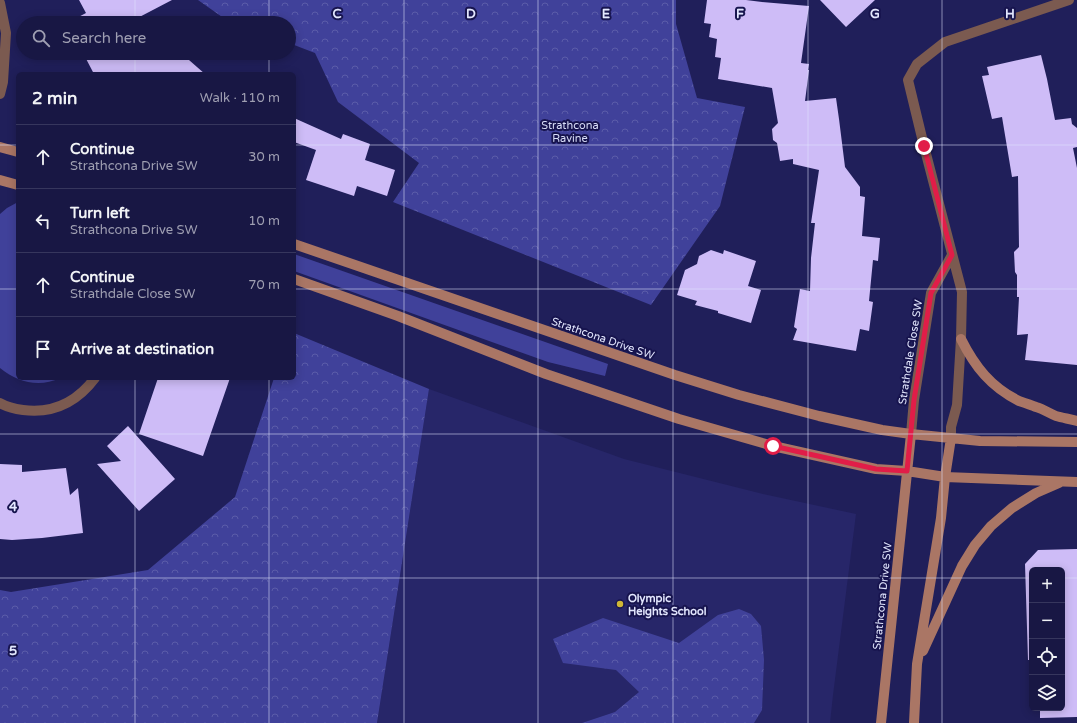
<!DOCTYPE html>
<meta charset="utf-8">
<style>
:root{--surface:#181744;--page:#21204b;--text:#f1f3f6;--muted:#9f9fb2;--line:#36365d}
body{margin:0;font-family:"Varela Round",sans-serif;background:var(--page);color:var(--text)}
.controls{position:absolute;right:12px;bottom:12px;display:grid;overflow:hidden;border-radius:6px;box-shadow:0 2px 10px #0003}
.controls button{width:36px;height:36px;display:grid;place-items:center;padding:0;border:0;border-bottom:1px solid var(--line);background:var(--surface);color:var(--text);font:20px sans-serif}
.stop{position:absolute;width:12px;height:12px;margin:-9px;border:3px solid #e11d48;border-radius:50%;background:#fff}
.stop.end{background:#e11d48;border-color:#fff;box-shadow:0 1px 4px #0008}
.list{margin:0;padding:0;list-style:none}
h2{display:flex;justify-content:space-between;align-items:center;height:52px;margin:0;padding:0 16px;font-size:17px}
h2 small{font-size:13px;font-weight:400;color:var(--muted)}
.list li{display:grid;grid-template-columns:26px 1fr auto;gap:12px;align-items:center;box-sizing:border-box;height:64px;padding:0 16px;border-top:1px solid var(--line)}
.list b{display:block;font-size:15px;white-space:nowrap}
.list p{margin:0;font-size:13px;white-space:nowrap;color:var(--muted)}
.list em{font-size:13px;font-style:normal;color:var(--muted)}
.icon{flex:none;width:22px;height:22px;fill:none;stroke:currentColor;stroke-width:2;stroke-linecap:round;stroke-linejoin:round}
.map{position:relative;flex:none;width:1077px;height:723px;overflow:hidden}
.search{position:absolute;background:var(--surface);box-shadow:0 2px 10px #0003;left:16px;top:16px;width:280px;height:44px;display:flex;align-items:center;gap:10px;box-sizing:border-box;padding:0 14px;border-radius:22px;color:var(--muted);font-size:15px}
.panel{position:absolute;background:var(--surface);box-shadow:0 2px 10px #0003;left:16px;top:72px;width:280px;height:308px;border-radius:6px}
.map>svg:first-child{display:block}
</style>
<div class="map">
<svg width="1077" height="723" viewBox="0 0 1077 723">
<defs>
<pattern id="park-crowns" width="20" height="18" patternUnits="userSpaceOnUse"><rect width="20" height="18" fill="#40419a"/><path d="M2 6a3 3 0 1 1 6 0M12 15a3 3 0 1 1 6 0" fill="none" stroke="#5b5ca9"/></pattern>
</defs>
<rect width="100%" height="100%" fill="#201f5a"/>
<!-- built -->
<path fill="#272669" d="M429,389l195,70 139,35 93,20 -23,181 -3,28h-453z"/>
<!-- grass -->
<path fill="#40419a" d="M18,202v176h42c-21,10 -43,4 -60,-10v-154l7,-6z
M294,254l314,110 -3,12 -57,-14 -254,-91z"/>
<!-- park -->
<path fill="url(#park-crowns)" d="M198,0h478v24l21,74 48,9 -25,99 -69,99 -258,-103 26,-39 -81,-61 -23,-49 -26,-10v-20h-54l-10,-4z
M294,333l135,56 -52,334h-377v-133l11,2 137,-22 87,-73 39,-119h20z
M739,609l12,5 10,12 3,34 -2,50 -8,13h-172l33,-11 24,-20 -23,-22 -53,-7 -10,-24 50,-21 76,25 39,-28z"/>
<!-- building -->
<path fill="#cebcf7" d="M79,0h93l-44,23h-61l19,-10z
M707,0h39l16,2 47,4 -8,57 8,1 -1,6h1l-4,31 31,-3 3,21 6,48 15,20v9l5,1 -3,39 18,2 -2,23 -5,-1 -4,41 4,1 -4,29 -9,-2 -4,22 -63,-11 4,-11 -3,-2 6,-38 10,2 1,-33 4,-35h-4l8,-53 -26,-6v-5l-13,2 -3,-18 -4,-3 -1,-11 6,-6 -6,-35 -54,-9 3,-21 -6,-1 2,-18 -8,-2 2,-13 -7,-1z
M820,0h55l-29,27z
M83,53h98l24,21h-111z
M1041,55l6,24 8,41 16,-2 1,6 5,4v19l-4,1 4,20v197l-52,-5 3,-26 -11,1 2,-38h-2v-22l-2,-3 -1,-20 5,-5 -1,-71 -6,1 -10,-60 -10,2 -10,-43 7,-1 -2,-8z
M294,118l47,21 2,-5 27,10 -5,16 30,10 -8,26 -30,-10 -3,10 -48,-16 10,-30 -22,-8z
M711,250l12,4 1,-4 32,11 -8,25 13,4 -10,33 -33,-10v-2l-23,-6 2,-4 -20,-6 8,-25 12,-6 2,-8z
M158,378h72l-27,78 -64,-22z
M128,426l47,53 -36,32 -42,-47 24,-3 -14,-15z
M0,464l22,1v7l44,-4 4,27 8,-7 5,45 -41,5 -30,2 -12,-1z
M1077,549v168l-37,1v-10h22v-138h-30v125l-1,-35h-3l-3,-96 13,-14z"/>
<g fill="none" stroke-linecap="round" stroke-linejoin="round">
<!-- street -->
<path stroke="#7b5a50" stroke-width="10" d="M0,3l6,30 -3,49 -3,12
M0,403c7,4 16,6 23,7 31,4 54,-8 72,-32
M911,434l3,-34 17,-107 21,-38
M951,438v-11l6,-22 4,-66 1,-47 -38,-146 -16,-66 9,-16 28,-22 124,-42"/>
<!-- secondary -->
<path stroke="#aa7665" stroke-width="10" d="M0,147l18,5
M0,180l18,5
M294,244l381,131 64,20 80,21 63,14 29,4 69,7 97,1
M294,279l104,37 148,58 133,45 94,27 103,23 31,2 38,6 132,5
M961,339c14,28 30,48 58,62 6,2 12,4 17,6 7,2 13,6 20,9 7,2 14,3 21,5
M923,651l39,-85 13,-21 16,-19 21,-18 24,-15 23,-10
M881,723l30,-289
M914,723l3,-59 24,-146 4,-41 6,-39"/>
</g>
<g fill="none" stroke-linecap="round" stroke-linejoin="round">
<!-- route -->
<path stroke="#e11d48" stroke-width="5" d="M773,446l103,23 31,2 7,-71 17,-107 21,-38 -28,-109"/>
</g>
<!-- grid -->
<path fill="none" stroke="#e3e7fe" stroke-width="1" stroke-opacity="0.55" d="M135,0v23M269,0v23M404,0v723M538,0v723M673,0v723M808,0v723M942,0v723M135,53v21M269,53v21M0,145h18M294,145h783M0,289h18M294,289h783M135,378v345M269,378v345M0,434h1077M0,578h1032M1062,578h15"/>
<!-- markers -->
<circle fill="#d0b736" stroke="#17144e" stroke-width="1.5" cx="620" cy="604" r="4"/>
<g text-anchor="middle" stroke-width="4" stroke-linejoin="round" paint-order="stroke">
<!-- park labels -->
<g font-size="11" fill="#d9def8" stroke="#17144e">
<text x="570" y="129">Strathcona<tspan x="570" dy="13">Ravine</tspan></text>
</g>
<!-- street labels -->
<g font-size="11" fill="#e3e7fe" stroke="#17144e">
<text transform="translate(603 338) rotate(19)" y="4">Strathcona Drive SW</text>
<text transform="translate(910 352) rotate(-81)" y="4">Strathdale Close SW</text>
<text transform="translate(882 596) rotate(-84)" y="4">Strathcona Drive SW</text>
</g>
<!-- poi labels -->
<g font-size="11" font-weight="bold" fill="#e3e7fe" stroke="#17144e" text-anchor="start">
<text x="628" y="602">Olympic<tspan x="628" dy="13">Heights School</tspan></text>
</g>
</g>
<g font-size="13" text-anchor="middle" font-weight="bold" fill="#e3e7fe" stroke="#17144e" stroke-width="4" stroke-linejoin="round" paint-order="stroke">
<text x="337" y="18">C</text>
<text x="471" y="18">D</text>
<text x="606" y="18">E</text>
<text x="740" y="18">F</text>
<text x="875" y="18">G</text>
<text x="1010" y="18">H</text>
<text x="13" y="511">4</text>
<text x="13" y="655">5</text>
</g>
</svg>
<div class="controls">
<button>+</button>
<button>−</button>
<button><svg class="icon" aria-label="locate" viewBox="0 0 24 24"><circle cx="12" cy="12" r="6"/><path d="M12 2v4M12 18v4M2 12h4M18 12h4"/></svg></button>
<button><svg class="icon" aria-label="layers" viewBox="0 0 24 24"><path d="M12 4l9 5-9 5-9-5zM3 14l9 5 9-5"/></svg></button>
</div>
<div class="stop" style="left:773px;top:446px"></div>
<div class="stop end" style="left:924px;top:146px"></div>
<div class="search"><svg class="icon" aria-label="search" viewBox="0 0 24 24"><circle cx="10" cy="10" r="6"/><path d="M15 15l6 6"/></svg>Search here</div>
<section class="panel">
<h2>2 min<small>Walk · 110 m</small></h2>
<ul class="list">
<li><svg class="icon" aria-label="ahead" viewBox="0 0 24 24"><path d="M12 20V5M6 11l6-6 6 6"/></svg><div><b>Continue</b><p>Strathcona Drive SW</p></div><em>30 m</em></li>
<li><svg class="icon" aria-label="left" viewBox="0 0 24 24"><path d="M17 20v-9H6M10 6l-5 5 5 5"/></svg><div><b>Turn left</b><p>Strathcona Drive SW</p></div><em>10 m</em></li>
<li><svg class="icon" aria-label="ahead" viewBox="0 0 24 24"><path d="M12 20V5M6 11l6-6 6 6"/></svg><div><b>Continue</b><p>Strathdale Close SW</p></div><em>70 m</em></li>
<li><svg class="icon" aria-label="arrive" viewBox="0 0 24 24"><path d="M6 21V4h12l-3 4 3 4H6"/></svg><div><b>Arrive at destination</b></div></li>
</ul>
</section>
</div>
